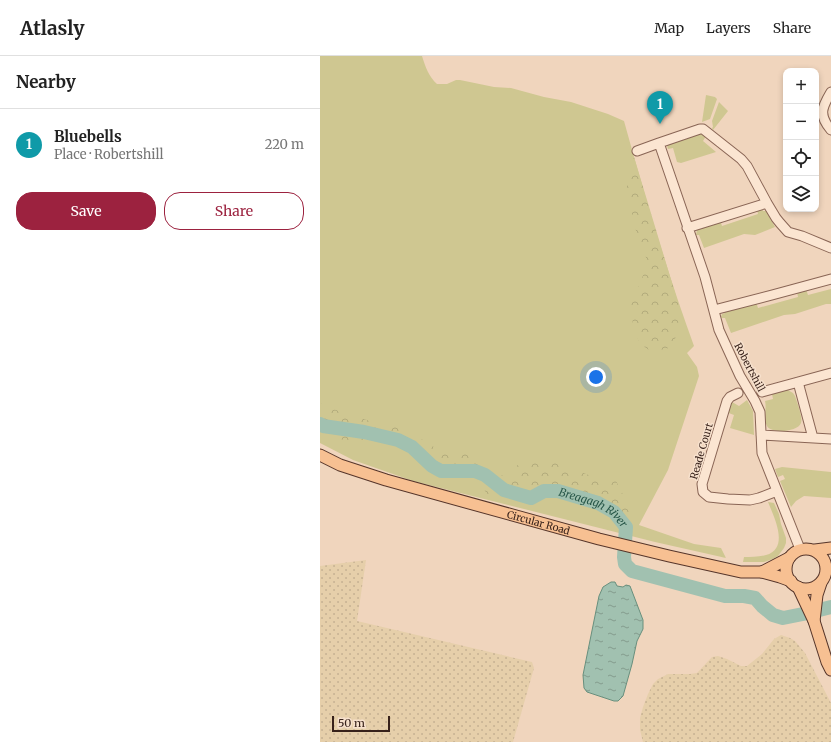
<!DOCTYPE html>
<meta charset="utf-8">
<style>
:root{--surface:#fff;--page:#f6f6f6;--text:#222;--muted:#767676;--line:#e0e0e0;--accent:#9c223f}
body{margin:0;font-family:Merriweather,serif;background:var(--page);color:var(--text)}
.controls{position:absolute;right:12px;top:12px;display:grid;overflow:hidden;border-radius:8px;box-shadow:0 2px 6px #0003}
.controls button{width:36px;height:36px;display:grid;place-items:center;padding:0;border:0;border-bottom:1px solid var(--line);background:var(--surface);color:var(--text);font:20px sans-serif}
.scale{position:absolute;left:12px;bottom:10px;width:58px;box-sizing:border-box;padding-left:4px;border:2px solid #38221b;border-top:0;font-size:11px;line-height:14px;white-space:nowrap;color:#38221b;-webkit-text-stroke:3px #f7e1cd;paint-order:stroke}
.you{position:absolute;left:276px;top:321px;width:14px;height:14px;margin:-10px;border:3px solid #fff;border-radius:50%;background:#1a73e8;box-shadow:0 0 0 6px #1a73e833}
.badge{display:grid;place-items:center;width:26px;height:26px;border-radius:50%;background:var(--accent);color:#fff;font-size:13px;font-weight:700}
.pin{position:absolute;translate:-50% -33px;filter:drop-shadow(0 1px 2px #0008)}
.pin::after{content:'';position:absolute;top:21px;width:14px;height:12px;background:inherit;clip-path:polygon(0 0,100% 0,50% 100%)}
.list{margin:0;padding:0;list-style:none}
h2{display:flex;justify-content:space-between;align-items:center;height:52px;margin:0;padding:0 16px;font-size:17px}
h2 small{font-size:13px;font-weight:400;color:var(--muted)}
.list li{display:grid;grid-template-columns:26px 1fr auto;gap:12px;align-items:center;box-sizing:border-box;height:72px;padding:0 16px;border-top:1px solid var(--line)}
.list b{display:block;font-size:15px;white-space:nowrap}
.list p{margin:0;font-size:13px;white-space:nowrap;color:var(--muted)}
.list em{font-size:13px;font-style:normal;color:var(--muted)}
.actions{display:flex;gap:8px;padding:12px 16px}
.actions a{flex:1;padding:9px 0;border:1px solid var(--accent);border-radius:16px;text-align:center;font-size:14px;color:var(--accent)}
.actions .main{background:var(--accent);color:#fff}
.icon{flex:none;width:22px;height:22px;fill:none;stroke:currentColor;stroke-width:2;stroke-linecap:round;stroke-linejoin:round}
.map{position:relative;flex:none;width:511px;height:686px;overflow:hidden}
header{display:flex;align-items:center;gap:24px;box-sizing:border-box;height:56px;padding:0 20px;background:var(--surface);border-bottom:1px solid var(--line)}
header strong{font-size:19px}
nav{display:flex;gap:22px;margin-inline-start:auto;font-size:14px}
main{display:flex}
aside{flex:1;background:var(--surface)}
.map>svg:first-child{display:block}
</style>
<header>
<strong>Atlasly</strong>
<nav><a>Map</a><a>Layers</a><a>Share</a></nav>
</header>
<main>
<aside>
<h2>Nearby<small></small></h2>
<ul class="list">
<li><span class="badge" style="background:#0f9aa8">1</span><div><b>Bluebells</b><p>Place · Robertshill</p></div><em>220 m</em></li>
</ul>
<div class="actions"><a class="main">Save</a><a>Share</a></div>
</aside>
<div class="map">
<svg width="511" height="686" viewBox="0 0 511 686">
<defs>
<pattern id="farmland-dots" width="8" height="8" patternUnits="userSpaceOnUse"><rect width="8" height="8" fill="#e6cfaa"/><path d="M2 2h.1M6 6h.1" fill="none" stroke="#c6b192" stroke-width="1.8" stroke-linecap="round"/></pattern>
<pattern id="forest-crowns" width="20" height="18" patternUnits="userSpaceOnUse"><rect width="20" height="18" fill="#cfc791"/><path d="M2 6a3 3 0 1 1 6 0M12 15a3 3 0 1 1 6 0" fill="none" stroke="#b2ab7c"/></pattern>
<pattern id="water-ripples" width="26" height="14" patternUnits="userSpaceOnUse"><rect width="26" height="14" fill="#a1c1b0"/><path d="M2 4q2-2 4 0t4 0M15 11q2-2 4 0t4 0" fill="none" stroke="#849c8e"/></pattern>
</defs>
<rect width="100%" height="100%" fill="#f0d5bd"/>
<!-- farmland -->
<path fill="url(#farmland-dots)" d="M46,504l-9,61 175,41 2,6 -21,74h-193v-176z
M461,579l9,3 5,3 10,12 26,50v39h-188l-3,-12v-12l3,-11 5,-13 5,-10 5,-5 10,-5h22l7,-1 15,-16 6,-1 9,3 14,7h6l15,-12 12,-15z"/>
<!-- grass -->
<path fill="#cfc791" d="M0,0h102c3,10 7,21 15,28h10l9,-4h4l34,7 17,1 33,9 27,5 37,12 16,7c21,76 43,151 70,225l-7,7 10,14 2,9 -31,94 -29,55 55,19 27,4 5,10 -71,-16 -242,-61 -60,-21 -33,-17z
M386,39l9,2 2,2 -7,20 -8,3z
M399,46l9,9 -15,19 -1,-2 1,-1 -1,-6z
M380,77l3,1 3,2 -3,5 13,11 -35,11 -4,-1 -4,-14 -5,1 -1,-3 3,-2v-2z
M442,152l1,3h3l9,16 -20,8 -11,-1 -40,14 -5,-13h-3l1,-5 23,-10 2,6 36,-12 -1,-4z
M486,233l2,6 23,-6v15h-5l-31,10 -11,1 -53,18 -6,-15h-3l-1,-1 1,-3 3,-1v-3l31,-8 2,6 40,-11 -1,-5z
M466,333l7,4 2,3c2,6 8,22 6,27 -3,9 -30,11 -34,3 -4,-8 0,-17 -2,-25l8,-2 -1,-5z
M427,344l6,11 1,24 -24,-7 4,-13 -8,-3 3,-8 3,-2 7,4z
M462,411l49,5v26l-27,-2 -8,5 -5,6 -11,-26 5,-2 -2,-4 -5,2 -3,-8z
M448,446l6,1 5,11 2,10 5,14v5l-2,5 -6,8 -5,3 -9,3h-21l1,-5c7,0 15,0 22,-2 24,-7 8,-38 2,-53z"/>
<!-- forest -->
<path fill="url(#forest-crowns)" d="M314,101l45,149 -1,28 -9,14 -17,4 -12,-8 -7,-17 -2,-24 17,-39 -6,-19 -6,-14 -5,-22 -6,-15z
M0,347l13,6 46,15 6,-3 46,23 7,8 14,4 11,-6 10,3 15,17 23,9 3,-12 6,-3 43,-4 7,8 14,5 21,10 10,-4 15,29 -3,13 -20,-17 -16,-7 -19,-5 -27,-4 -23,5 -35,1 -8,-12 -7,-5 -8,-10 -32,3 -4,-3 -3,-6 -14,-20 -19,-6 -14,4 -23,2 -19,-2 -16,-7z"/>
<!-- water -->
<path fill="url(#water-ripples)" stroke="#688f7d" d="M291,526h4l2,4 6,1 3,-2 4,1 13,34v9l-6,12 -5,23 -9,32 -5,5h-4l-27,-9 -3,-4 -1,-13 16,-79 4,-9z"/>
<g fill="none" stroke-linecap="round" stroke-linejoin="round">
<!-- river -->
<path stroke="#a1c1b0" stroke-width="14" id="s1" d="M0,368l3,2 41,6 34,8 14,7 20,19 9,5h34l10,4 19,15 27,8 13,-7h14l40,12 16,9 12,15 -2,30 1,7 7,7 93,25h19l11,2 7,8 11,9 10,3 20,-4 28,-7"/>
<defs>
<path id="minor" d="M511,36c-9,15 -13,23 0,38
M317,95l22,-8
M367,172l80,-25
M394,254l58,-15 59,-16
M478,326l15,56
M442,336l69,-19
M418,337l-8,4 -3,4 -25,83 1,8 6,5 19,2 22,1 9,-2 18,-7
M441,379l70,4
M480,493l-38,-96 -2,-41 -5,-11 -15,-25 -21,-46 -14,-53 -46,-134 41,-14h3l38,30 6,7 20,37 9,15 4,5 8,9 14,4 29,12"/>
<g id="major">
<path id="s2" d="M0,399l20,10 46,15 213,59 70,17 72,16h21l18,5 11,4"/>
<circle cx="486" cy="513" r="20"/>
<path d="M495,494l16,-2"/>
<path d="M442,516l27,-14"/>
<path d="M478,531l16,34 13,41 4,8"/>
<path d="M494,565l3,-26 4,-12"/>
</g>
</defs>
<!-- minor casing -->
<use href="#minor" stroke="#896555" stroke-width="11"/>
<!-- major casing -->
<use href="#major" stroke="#56352a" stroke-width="13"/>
<!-- minor -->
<use href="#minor" stroke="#fbe5d1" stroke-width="9"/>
<!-- major -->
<use href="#major" stroke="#f7c092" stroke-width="11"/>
</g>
<g text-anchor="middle" stroke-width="3" stroke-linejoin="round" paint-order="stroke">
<!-- street labels -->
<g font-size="10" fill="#38221b" stroke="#f7e1cd">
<text transform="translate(430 311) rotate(62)" y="4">Robertshill</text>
<text transform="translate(381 395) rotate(-74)" y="4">Reade Court</text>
<text dy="4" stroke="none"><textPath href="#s2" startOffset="229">Circular Road</textPath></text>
</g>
<!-- water labels -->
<g font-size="11" font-style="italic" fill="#29584a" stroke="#f7e1cd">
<text dy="4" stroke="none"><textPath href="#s1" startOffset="299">Breagagh River</textPath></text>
</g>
</g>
</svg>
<div class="controls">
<button>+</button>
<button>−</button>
<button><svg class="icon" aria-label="locate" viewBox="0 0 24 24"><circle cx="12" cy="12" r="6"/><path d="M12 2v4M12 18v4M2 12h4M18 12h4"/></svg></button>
<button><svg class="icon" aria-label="layers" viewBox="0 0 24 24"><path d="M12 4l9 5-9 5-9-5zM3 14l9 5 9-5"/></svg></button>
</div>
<div class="scale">50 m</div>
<div class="you"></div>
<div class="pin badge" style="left:340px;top:68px;background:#0f9aa8">1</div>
</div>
</main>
